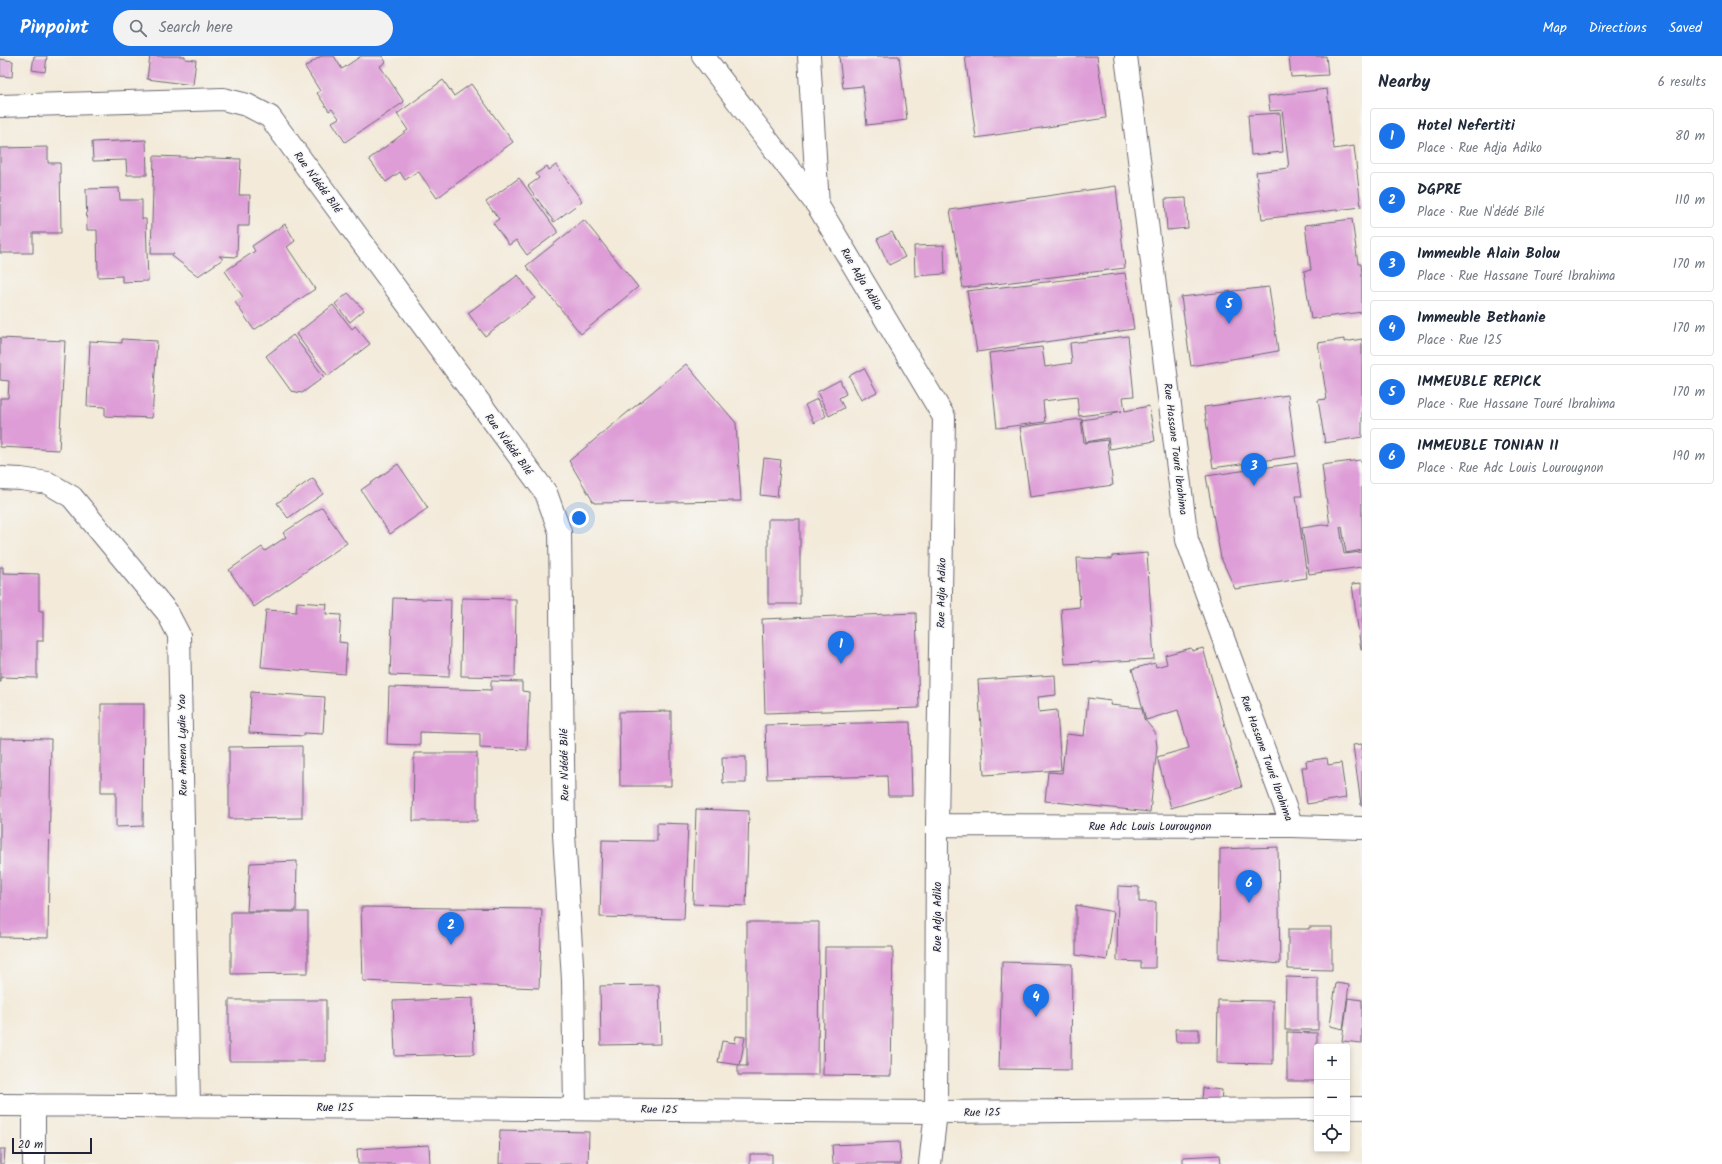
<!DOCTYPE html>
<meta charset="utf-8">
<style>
:root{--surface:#fff;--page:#f2f2f3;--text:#1f2937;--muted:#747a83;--line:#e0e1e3;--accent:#1a73e8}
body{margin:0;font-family:Kalam,sans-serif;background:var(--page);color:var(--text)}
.controls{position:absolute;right:12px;bottom:12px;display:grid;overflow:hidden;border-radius:4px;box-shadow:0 2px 6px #0003}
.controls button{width:36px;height:36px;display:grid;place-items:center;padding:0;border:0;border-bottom:1px solid var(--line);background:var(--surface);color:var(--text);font:20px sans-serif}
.scale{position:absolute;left:12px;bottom:10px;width:80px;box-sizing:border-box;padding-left:4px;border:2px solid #22223b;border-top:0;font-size:11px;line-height:14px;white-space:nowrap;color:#22223b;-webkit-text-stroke:3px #f6f6f2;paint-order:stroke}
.you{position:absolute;left:579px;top:462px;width:14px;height:14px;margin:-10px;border:3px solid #fff;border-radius:50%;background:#1a73e8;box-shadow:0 0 0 6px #1a73e833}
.badge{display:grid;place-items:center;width:26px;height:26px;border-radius:50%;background:var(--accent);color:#fff;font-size:13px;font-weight:700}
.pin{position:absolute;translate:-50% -33px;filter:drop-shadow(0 1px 2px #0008)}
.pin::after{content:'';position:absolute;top:21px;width:14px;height:12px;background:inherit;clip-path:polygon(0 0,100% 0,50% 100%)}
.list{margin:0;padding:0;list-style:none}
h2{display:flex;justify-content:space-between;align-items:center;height:52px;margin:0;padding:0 16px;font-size:17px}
h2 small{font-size:13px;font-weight:400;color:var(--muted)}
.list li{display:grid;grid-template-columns:26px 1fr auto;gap:12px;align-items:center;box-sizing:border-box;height:56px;margin:0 8px 8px;padding:0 8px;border:1px solid var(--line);border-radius:4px}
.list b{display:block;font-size:15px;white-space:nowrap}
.list p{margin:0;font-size:13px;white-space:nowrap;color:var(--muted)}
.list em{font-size:13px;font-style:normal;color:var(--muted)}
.icon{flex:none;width:22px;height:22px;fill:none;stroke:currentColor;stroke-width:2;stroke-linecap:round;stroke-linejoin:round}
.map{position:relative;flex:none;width:1362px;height:1108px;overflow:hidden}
header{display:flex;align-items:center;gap:24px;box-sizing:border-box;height:56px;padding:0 20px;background:var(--accent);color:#fff}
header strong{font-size:19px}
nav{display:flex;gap:22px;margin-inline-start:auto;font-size:14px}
.search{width:280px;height:36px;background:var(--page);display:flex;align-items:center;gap:10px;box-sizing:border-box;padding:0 14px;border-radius:22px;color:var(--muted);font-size:15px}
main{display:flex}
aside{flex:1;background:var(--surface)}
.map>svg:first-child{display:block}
</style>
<header>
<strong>Pinpoint</strong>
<div class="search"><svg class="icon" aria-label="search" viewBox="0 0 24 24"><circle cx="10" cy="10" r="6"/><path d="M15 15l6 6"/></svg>Search here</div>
<nav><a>Map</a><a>Directions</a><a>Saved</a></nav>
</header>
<main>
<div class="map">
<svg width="1362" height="1108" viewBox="0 0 1362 1108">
<rect width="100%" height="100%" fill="#f6f6f2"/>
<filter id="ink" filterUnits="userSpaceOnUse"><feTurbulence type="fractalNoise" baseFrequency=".025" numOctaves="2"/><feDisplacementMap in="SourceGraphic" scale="8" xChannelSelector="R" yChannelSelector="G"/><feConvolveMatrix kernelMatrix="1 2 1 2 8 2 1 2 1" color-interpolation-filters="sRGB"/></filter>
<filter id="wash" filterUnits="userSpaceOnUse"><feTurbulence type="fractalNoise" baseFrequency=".012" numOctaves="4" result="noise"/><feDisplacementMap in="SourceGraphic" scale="16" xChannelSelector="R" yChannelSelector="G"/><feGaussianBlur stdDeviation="0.9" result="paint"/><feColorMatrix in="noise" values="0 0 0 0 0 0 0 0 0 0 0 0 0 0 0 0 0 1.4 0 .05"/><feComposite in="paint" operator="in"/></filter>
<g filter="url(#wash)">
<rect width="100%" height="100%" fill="#f3ead9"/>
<g id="blocks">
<!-- building -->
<path fill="#de9dd7" d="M34,0h13l-2,16 -13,-2z
M150,0h35v3l11,1 -3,25 -46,-6z
M321,0h13l8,13 19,-13h21l4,6 -6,4 24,36 -59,40 -13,-20 7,-4 -7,-9 -3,2 -12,-18 3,-2 -15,-24z
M839,0h60l8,64 -40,5 -4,-39 -20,2z
M965,0h132l9,62 -130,20z
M1289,0h37l2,19 -37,2z
M0,3l13,2 -1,16 -12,-1z
M443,24l11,16 17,-12 42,58 -76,56 -19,-27 -13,9 -5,-8 -14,10 -17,-23 39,-29 -11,-16z
M1327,33l7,60 20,-3 7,61 -99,12 -6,-47 33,-4 -7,-58 -12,1 -2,-15z
M1280,57l3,39 -32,3 -3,-40z
M146,84l1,35h-20l-1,-15 -33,1 -1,-19z
M48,91v16h12l1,70h-28v20h-33v-105z
M154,100l87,3 -2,36h11l-1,31h-11l-1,31 -18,-1 4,3 -25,17 -26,-20 2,-2h-23z
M556,109l26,36 -28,21 -26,-36 11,-8 -3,-4 11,-8 2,4z
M519,122l39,54 -31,23 -11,-15 -7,5 -16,-22 6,-4 -13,-17z
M1116,130l9,82 -162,20 -13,-78z
M119,132l1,12h22v19h4l2,62 -26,1v-6l-24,1 -1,-47h-10l-1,-41z
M1186,142l2,30 -21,2 -2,-31z
M1352,163l6,45h3l1,10v38l-51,7 -7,-48 7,-1 -6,-45z
M584,164l54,67 -57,47 -55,-68z
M285,168l10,17 -8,6 28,42 -61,41 -19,-28 8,-5 -18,-26 30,-20 -3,-5z
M892,176l13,25 -16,8 -12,-26z
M944,189l1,29 -30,2 -1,-30z
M1125,217l9,56 -157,23 -10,-61z
M518,219l17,23 -50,38 -17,-23z
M1269,231l9,64 -87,15 -10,-69z
M348,237l16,17 -14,12 -15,-18z
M333,249l19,24 3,-3 15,18 -42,32 -32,-42z
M293,279l31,42 -22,16 -11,-2 -25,-35z
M1128,280l6,60 -11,1 2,14 24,-5 6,35 -45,8 -2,-11 -22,4 -4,-22 31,-5v-2l9,-2 -43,5 -2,-19 -34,4 2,21 -48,6 -8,-75 53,-6 3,20 27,-4 -2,-20z
M0,282l65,3 -6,109 -59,-3v-49h8l1,-17 -9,-1z
M122,283l35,2 -5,77 -47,-2v-9l-18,-1 3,-65 32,2z
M1344,283v3l18,-3v98l-37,6 -7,-43 9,-1 -9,-56z
M686,308l50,59 5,78 -147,2 -25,-42z
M864,312l13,24 -16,8 -12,-24z
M840,324l6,14 -7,4 5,10 -15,8 -12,-24z
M1288,339l8,61 -83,12 -9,-61z
M817,343l9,17 -12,7 -9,-18z
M1081,363l3,24 23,-3 6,45 -83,12 -10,-70z
M764,402l17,2 -4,37 -17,-2z
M1360,404l2,2v88l-16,3 -4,-26h-2l4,27 18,-2v15l-53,7 -7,-46 20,-3 8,1 -8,-61z
M1297,407l5,33h-6l11,82 -72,11 -14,-31 -15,-82z
M398,408l30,44 -38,26 -29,-44z
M313,422l10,16 -35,24 -11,-15z
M322,451l25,36 -93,64 -25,-37 33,-23 3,4 21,-14 -3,-4z
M768,463h32v85h-32z
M1147,497l7,106 -89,5 -4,-55 19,-2 -3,-49 35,1v-3z
M0,511h3v6l36,1v37h4v30h-6v37l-36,-1v5h-1z
M1362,527v67h-1l-9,-66z
M393,542l58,2 -2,77 -59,-2z
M462,542l54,1 -1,78 -54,-1z
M297,546l30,2 -1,10 15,1 -2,27 8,1 -2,31 -84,-7 5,-57 30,2z
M916,557l3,95 -154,5 -3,-94z
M1191,592l1,3 11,-3 39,139 -71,21 -14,-51 32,-9 -11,-38 -32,10 -14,-51 23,-6 1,4 11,-3 -2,-9z
M1055,619l1,20 -18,2 1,15 18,-2 4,60 -77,5 -6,-95z
M491,625l31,1v9l7,1 -2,58 -47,-2v-14l-60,-2v13l-33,-1 2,-57 102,3z
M251,636l74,5 -2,37 -19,-1v3l-55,-3z
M1088,642l23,3 -1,4 32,3 2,11 11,13 2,15 -7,65 -105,-11 3,-29 14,1 4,-39 18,2z
M101,648h43l-1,122 -27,1v-35h-15z
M671,655v75h-51l-1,-74z
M910,666l2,74h-24l-1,-20 -120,3 -2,-54z
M0,682l51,1 -3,199 -48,-1z
M1362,688v61h-1l-8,-60z
M302,690v72l-73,1v-72z
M414,697h63v68h-64z
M722,701h24v26h-23z
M1327,702l1,7 13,-2 5,35 -39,6 -5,-37h5l-1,-6z
M696,753l53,2 -3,95 -53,-2z
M657,767l31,1 -4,95 -84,-2 2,-77 55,1z
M1278,791l2,117 -61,-6 1,-109z
M297,805l-1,50h-49l3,-48z
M1118,830l21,1v15h17l-1,66h-14v-6l-24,-1z
M1076,849l38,7 -7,48 -31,-5z
M361,851l181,2 -3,79 -176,-7z
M231,856h77v61l-77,1z
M747,866h72l-1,153h-80v-9h9z
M1309,871h23v43l-44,-1v-40h21z
M825,891h68l-2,129 -68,-1z
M1002,906l70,2 -1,106 -72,-1z
M1286,921l32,1v52h-33z
M1336,927l13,2 -6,44 -13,-3z
M659,929l2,59 -60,1 -1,-59z
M473,942l1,56 -79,2 -2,-55z
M1348,942l14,2v43l-20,-2z
M229,944h97v61h-97z
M1218,944l55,1v63l-56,-1z
M1175,973h24v13h-23z
M1287,976l30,1v48h-30z
M736,980l9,1 -5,28 -22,-3 4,-21 13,2z
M1203,1032l19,2 -1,12 -19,-2z
M500,1074l89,2 -1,32h-89z
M899,1086l2,22h-68l-1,-19z
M429,1089l1,19h-72l-1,-15z
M0,1093h5l-1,15h-4z
M750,1098h22v10h-22z
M1220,1099l1,9h-38v-7z"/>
</g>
</g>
<g filter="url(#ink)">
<use href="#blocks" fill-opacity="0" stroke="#6b6872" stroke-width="1"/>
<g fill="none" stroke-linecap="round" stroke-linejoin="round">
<defs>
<path id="street" d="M703,0l115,150
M809,0l9,150 126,211 -7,408 -1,287 -6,52
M1126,0l61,484 105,286
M0,50l223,-7 24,6 23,12 276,376 14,39 4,302 9,146 2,128
M0,422l21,1 27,4 24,14 95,115 12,23 10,472
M937,769l355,1 70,2
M0,1049l936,7 381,-3
M34,1049v59
M1347,1052h15"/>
</defs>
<!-- street casing -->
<use href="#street" stroke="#6b6872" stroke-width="24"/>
<!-- street -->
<use href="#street" stroke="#fff" stroke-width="22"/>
</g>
</g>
<g text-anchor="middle" stroke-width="3" stroke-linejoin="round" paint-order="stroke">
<!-- street labels -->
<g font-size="11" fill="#22223b" stroke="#f6f6f2">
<text transform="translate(318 126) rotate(54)" y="4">Rue N'dédé Bilé</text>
<text transform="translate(862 223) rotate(59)" y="4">Rue Adja Adiko</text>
<text transform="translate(509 388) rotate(54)" y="4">Rue N'dédé Bilé</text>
<text transform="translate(1176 393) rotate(83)" y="4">Rue Hassane Touré Ibrahima</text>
<text transform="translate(941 537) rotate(-89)" y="4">Rue Adja Adiko</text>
<text transform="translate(182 689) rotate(-91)" y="4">Rue Amena Lydie Yao</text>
<text transform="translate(1267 702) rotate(70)" y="4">Rue Hassane Touré Ibrahima</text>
<text transform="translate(564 709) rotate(-91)" y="4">Rue N'dédé Bilé</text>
<text x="1150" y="774">Rue Adc Louis Lourougnon</text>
<text transform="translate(937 861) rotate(-90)" y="4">Rue Adja Adiko</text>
<text x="335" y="1055">Rue I25</text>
<text transform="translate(659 1053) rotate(1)" y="4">Rue I25</text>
<text transform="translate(982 1056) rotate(-1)" y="4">Rue I25</text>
</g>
</g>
</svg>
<div class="controls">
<button>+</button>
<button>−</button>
<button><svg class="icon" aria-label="locate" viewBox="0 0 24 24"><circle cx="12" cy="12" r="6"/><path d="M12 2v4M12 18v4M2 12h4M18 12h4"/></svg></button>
</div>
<div class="scale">20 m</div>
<div class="you"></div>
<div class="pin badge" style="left:841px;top:608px">1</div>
<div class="pin badge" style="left:451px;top:889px">2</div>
<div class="pin badge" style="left:1254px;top:430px">3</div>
<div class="pin badge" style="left:1036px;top:961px">4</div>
<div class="pin badge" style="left:1229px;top:268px">5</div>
<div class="pin badge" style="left:1249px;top:847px">6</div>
</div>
<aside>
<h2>Nearby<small>6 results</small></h2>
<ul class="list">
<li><span class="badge">1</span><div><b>Hotel Nefertiti</b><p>Place · Rue Adja Adiko</p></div><em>80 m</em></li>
<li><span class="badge">2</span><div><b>DGPRE</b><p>Place · Rue N'dédé Bilé</p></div><em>110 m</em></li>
<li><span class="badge">3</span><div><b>Immeuble Alain Bolou</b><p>Place · Rue Hassane Touré Ibrahima</p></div><em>170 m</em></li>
<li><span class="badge">4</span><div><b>Immeuble Bethanie</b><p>Place · Rue I25</p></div><em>170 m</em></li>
<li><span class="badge">5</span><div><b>IMMEUBLE REPICK</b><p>Place · Rue Hassane Touré Ibrahima</p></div><em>170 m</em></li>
<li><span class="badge">6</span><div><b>IMMEUBLE TONIAN II</b><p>Place · Rue Adc Louis Lourougnon</p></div><em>190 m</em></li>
</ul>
</aside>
</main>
